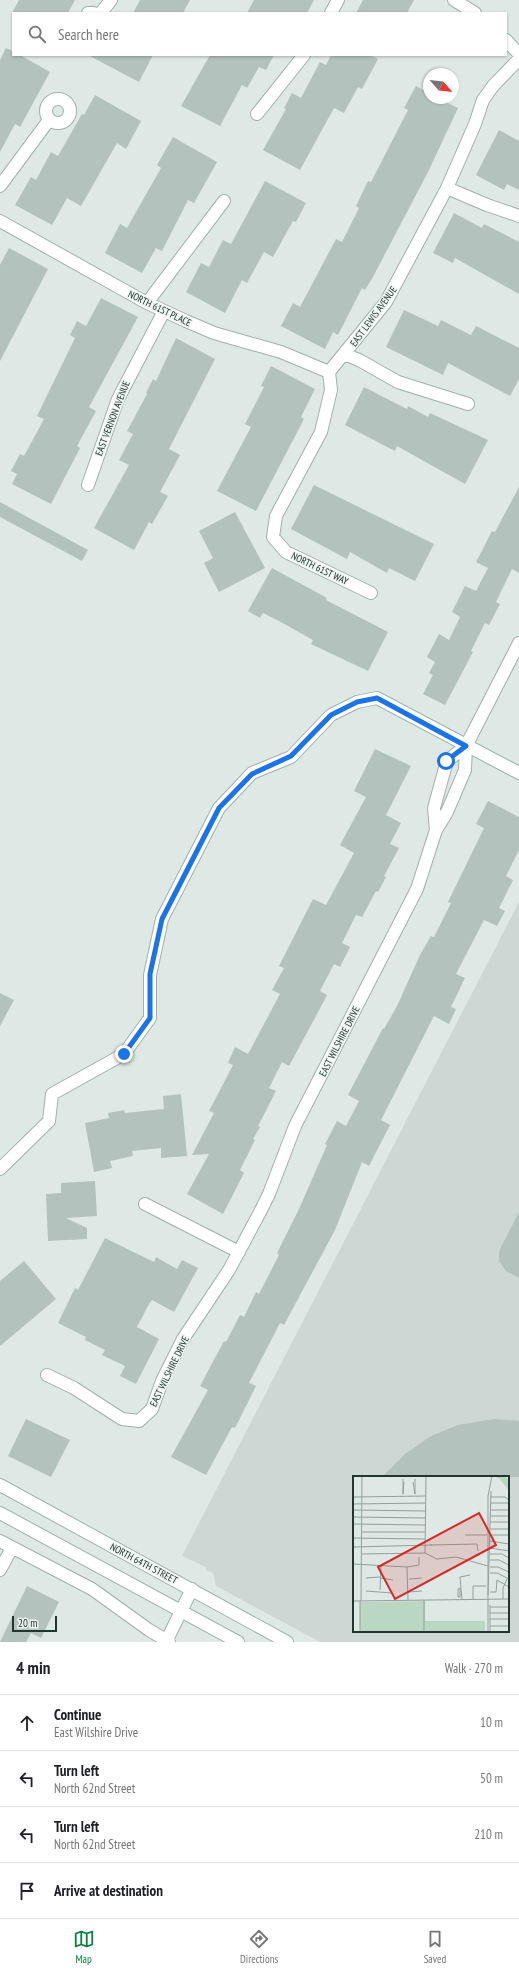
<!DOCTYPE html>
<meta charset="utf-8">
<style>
:root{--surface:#fff;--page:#f6f6f6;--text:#202124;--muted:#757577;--line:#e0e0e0;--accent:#0b8043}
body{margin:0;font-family:"PT Sans Narrow",sans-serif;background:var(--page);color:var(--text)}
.compass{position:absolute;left:423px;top:68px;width:36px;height:36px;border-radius:50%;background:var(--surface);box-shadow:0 1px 3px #0004;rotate:118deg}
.scale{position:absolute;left:12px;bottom:10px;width:45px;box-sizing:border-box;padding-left:4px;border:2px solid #223531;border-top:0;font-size:11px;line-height:14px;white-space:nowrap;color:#223531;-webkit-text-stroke:3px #eef5f2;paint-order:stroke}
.stop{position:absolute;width:12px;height:12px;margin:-9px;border:3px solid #1a73e8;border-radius:50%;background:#fff}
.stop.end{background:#1a73e8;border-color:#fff;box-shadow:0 1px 4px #0008}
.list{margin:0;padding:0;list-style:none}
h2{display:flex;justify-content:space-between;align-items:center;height:52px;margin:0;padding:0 16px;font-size:17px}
h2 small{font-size:13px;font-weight:400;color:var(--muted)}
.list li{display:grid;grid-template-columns:26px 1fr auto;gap:12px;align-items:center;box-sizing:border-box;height:56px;padding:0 16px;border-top:1px solid var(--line)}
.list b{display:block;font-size:15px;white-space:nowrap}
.list p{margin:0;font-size:13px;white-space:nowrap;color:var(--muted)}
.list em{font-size:13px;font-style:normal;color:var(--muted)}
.icon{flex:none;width:22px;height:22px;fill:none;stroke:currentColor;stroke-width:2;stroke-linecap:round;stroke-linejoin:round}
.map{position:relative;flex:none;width:519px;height:1642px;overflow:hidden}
.search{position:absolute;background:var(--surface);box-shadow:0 1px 3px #0004;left:12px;right:12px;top:12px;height:44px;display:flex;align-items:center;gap:10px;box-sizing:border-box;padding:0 14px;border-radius:0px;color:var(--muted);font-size:15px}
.sheet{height:276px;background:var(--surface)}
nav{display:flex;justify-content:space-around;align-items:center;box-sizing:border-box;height:56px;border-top:1px solid var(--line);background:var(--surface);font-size:11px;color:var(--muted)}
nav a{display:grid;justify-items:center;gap:2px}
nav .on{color:var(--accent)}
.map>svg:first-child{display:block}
</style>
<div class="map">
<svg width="519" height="1642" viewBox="0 0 519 1642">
<rect width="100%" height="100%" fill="#dee8e4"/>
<!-- built -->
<path fill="#cdd7d3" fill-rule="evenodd" d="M519,902v740h-199l-104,-56 -3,-13 -7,-3v-3l-24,-11zM354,1477h154v154h-154z"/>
<!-- building -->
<path fill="#b4c2bd" d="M19,0h56l-7,13h-56z
M140,0h50l-7,13h-50z
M254,0h60l-7,13h-60z
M363,0h51l-7,13h-51z
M6,48l7,3v4h7l30,17 -30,55 -5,-3 -15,28v-92z
M88,55h65l-14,27z
M210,55h64l-8,15 -7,-3 -12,21 -5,-3 -22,41 -39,-20z
M331,55h39l8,4 -16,30 -4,-2 -14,26 -10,-5 -34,62 -37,-20 23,-41 -2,-1 8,-15 9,5 19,-36 6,3z
M416,86l13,7v5h9l20,10 -30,64 -54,103 -9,15 -3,-2 -24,47 -5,-3 -8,17 -44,-23 12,-23 7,4 36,-68 6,3 17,-34 -3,-2 12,-25 3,1 37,-72 -4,-2z
M95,95l46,26 -15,28 -9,-6 -36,63 -14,-8 -15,27 -37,-20 16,-28 5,3 15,-28 7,4 24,-42 2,1z
M499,130l20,11v49l-12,-6 -3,6 -28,-15z
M173,137l44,25 -23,41 -6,-3 -26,51 -6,-3 -14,25 -37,-20 15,-29 7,4 34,-60 -4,-3z
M265,181l41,22 -10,19 -3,-1 -20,36 -9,-5 -17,31 -5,-3 -17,33 -39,-21 15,-29 8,4 14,-27 8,4z
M454,213l28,15 2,-4 35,18v52l-64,-36 -2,5 -20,-10z
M9,248l39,21 -48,92v-96z
M101,298l37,19 -49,90 7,4 -19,35 3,2 -29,56 -39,-20 5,-10 -6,-3 9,-17 4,2 20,-37 -7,-3 38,-78 -5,-3 7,-14 9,5z
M404,310l34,16 3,-6 30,15 5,-9 43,22v31l-9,17 -62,-33 -5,12 -57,-28z
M176,338l39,21 -46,90 11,6 -20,37 8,4 -16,28 -3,-2 -15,28 -40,-22 35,-63 -10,-5 14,-26 -6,-3 20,-37 -1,-1 7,-14 3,2z
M271,366l44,23 -14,28 3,2 -48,92 -39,-20 34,-64 -6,-3 19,-37 -3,-1z
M364,387l43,22 1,-3 20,11 2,-4 58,27 -23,44 -68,-38 -2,5 -50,-26z
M314,485l120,59 -19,37 -26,-13 -2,5 -37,-21 -3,7 -56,-30z
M519,487v86l-7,-4 -16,33 4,2 -11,21 -4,-2 -14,28 2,1 -28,53 -22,-11 10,-19 -4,-2 6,-11 -8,-5 12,-23 10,6 11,-23 -8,-5 13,-26 11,5 12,-23 -12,-6 16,-31 3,1z
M0,502l88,48 -6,11 -82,-44z
M235,512l30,56 -46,24 -15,-29 9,-5 -14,-27z
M272,568l55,30 -1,2 62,32 -20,39 -57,-27 2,-4 -34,-19 -16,-8 -3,5 -12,-7z
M375,749l36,17 -25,49 15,8 -11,21 9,4 -15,28 2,1 -8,15 -2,-1 -14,26 -6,-2 -14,28 8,4 -10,20 -6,-3 -14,27 7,4 -10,19 -28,52 -7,-4 -13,26 7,3 -18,35 2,1 -7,12 2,1 -15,30 4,3 -21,41 -36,-20 22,-40 -17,1 22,-42 -5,-2 24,-46 -5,-2 7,-16 13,7 32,-60 -8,-4 12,-22 -5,-2 34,-67 13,6 28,-52 -14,-8 26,-48 -12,-6z
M488,801l31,16v33l-13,26 7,4 -14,28 6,3 -8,15 -13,-6 -28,54 9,4 -14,29 5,2 -7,15 -15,-8 -53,104 9,5 -21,41 -7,-4 -27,68 -51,95 -4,-2 -31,60 7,3 -21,42 -3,-1 -26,48 -35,-18 37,-67 -8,-4 24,-45 2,1 14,-27 4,2 12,-25 3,2 20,-39 -2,-2 22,-44 28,-64 -2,-1 12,-23 9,5 13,-25 -11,-6 35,-67 1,1 13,-23 23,-51 11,-19 3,1 17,-34 -3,-1 36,-74 -8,-4z
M0,993l14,7 -14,26z
M181,1094l6,62 -26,2v-10l-29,3 1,5 -23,5 2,7 -18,4 -9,-49 24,-5 -1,-5 16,-3 1,3 39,-4 -1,-13z
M95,1181l2,35 -31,2 21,10v11l-39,2 -2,-47 15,-1v-10z
M519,1212v66l-13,-7 -7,-10v-10z
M105,1238l49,24 2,-5 21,12 5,-9 16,8 -24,44 -22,-12 -3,4 -12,23 22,12 -23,45 -16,-8 5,-10 -23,-11 3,-5 -20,-10 1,-3 -28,-14 17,-35 3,2z
M24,1261l32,38 -56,47v-65z
M26,1419l44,21 -19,37 -43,-21z
M494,1419l25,2v56h-137l23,-23 26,-18 27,-11z
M27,1586l32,16 -18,36 -10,-5 -5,9h-26z"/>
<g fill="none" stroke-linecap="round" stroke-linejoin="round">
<defs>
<path id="street" d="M454,0l21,13
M88,13h6
M101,13l10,-13
M331,13l7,-13
M506,40l13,14
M46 111a12 12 0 1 1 24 0a12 12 0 1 1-24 0Z
M257,114l47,-59
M0,186l49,-66
M447,188l40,17 32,11
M0,221l147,82 39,18 28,12 67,19 48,20
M147,303l77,-102
M344,354l15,6 39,22 70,22
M88,485l30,-86 46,-88
M371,593l-85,-41 -13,-15 3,-21 45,-84 10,-42 -2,-18 57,-70 61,-114 28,-64 8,-24 10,-14 26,-27
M436,830l-2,-22 13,-47 19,-15
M0,1169l49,-48 3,-27 72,-40 26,-36v-43l12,-56 57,-111 33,-35 39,-16 40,-42 26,-13
M145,1204l94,48
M47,1375l27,13 48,31 17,2 13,-12 10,-28 21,-42 46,-69 31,-58 9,-18 26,-68 122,-237 19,-59 11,-18 18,-42 1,-24 53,-103
M0,1541l92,48 57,41 20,12
M0,1570l12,-22
M166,1642l15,-31"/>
<path id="secondary" d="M357,702l20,-4 142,75
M0,1485l287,157
M0,1513l238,129
M181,1611l11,-22"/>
</defs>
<!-- street casing -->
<use href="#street" stroke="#a2afab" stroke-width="14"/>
<!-- secondary casing -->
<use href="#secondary" stroke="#9fb2ac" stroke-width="14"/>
<!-- street -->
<use href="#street" stroke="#fff" stroke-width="12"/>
<!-- secondary -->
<use href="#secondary" stroke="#fff" stroke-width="12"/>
</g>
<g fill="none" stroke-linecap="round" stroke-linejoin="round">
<!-- route -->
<path stroke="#1a73e8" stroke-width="5" d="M124,1054l26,-36v-44l12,-55 57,-111 33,-34 39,-18 40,-41 26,-13 20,-4 89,48 -20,15"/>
</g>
<g text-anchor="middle" stroke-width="3" stroke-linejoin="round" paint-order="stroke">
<!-- street labels -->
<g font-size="10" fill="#223531" stroke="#eef5f2">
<text transform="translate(160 308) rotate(26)" y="4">NORTH 61ST PLACE</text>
<text transform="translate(373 316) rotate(-54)" y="4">EAST LEWIS AVENUE</text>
<text transform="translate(112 418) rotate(-69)" y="4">EAST VERNON AVENUE</text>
<text transform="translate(320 568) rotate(26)" y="4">NORTH 61ST WAY</text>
<text transform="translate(339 1041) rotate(-63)" y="4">EAST WILSHIRE DRIVE</text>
<text transform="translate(169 1371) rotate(-64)" y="4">EAST WILSHIRE DRIVE</text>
<text transform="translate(144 1563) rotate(28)" y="4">NORTH 64TH STREET</text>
</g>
</g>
<!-- overview -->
<g transform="translate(353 1476)">
<rect width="156" height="156" fill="#dee8e4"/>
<path d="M140,0h12l4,5v10l-9,-12zM72,125v20h60v11h-125v-30z" fill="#b9d7c3"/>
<path fill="none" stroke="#93a09c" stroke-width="1" d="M73,0l-1,77 12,6 19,-2 32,9M50,3v15l1,-12M60,6l2,12v-15M0,21l73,-1M137,21h15l4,3M137,27h19M0,28l73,-1M0,34l73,1M137,34h19M137,40h19M0,41l73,1M137,46h19M0,48l72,1M137,53h19M9,56h63M112,59h22M137,59h19M0,62l72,1M137,65l19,3M77,69l47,-1 1,7M0,71l79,-2M137,72l19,3M9,78l63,-1M137,78h12l7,4M137,84h9l10,5M0,88l54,3 12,-2v-8M54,91l1,33M137,91h8l11,5M137,97h7l12,6M13,102l14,-1M27,102l13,2M56,103l13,-1M107,112v9h-2v-8zM27,114l1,-24M13,115l26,2M55,116l14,-1M137,116h6l1,-12 12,7M135,119l3,-104M150,123v-11l4,-9M71,124v32M109,124l-2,-23 10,-2M120,124v-14h13M0,125l156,-2M7,125v31M8,125l1,-125M137,129v27M137,131h19M137,137h19M137,143h19M137,150h19M135,156v-136l4,-20"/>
<path fill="#d62828" fill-opacity="0.15" stroke="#d62828" stroke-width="2" d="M126,37l17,32 -101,54 -17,-32z"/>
<rect width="156" height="156" fill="none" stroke="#223531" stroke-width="2"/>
</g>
</svg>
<svg class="compass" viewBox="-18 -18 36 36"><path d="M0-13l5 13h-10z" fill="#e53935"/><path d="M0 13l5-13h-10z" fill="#757577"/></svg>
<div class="scale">20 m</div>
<div class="stop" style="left:446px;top:761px"></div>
<div class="stop end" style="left:124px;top:1054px"></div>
<div class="search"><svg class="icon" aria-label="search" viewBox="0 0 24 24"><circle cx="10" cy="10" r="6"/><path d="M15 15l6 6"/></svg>Search here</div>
</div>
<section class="sheet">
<h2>4 min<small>Walk · 270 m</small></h2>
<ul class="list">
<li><svg class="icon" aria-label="ahead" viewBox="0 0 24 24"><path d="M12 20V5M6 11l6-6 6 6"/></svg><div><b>Continue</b><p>East Wilshire Drive</p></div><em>10 m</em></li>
<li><svg class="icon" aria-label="left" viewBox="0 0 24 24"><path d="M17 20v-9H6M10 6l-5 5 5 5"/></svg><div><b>Turn left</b><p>North 62nd Street</p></div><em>50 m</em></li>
<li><svg class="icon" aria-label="left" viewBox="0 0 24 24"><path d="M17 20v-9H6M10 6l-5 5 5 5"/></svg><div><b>Turn left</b><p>North 62nd Street</p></div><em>210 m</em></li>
<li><svg class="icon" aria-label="arrive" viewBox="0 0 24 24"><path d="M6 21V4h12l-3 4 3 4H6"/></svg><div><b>Arrive at destination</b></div></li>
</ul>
</section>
<nav>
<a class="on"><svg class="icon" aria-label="map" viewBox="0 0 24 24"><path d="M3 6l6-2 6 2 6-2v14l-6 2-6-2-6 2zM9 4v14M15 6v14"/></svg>Map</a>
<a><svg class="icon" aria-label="directions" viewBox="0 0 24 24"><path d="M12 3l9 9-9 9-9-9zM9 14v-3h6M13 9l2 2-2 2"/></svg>Directions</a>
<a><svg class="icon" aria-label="saved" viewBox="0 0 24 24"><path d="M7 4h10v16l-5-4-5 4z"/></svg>Saved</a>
</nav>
